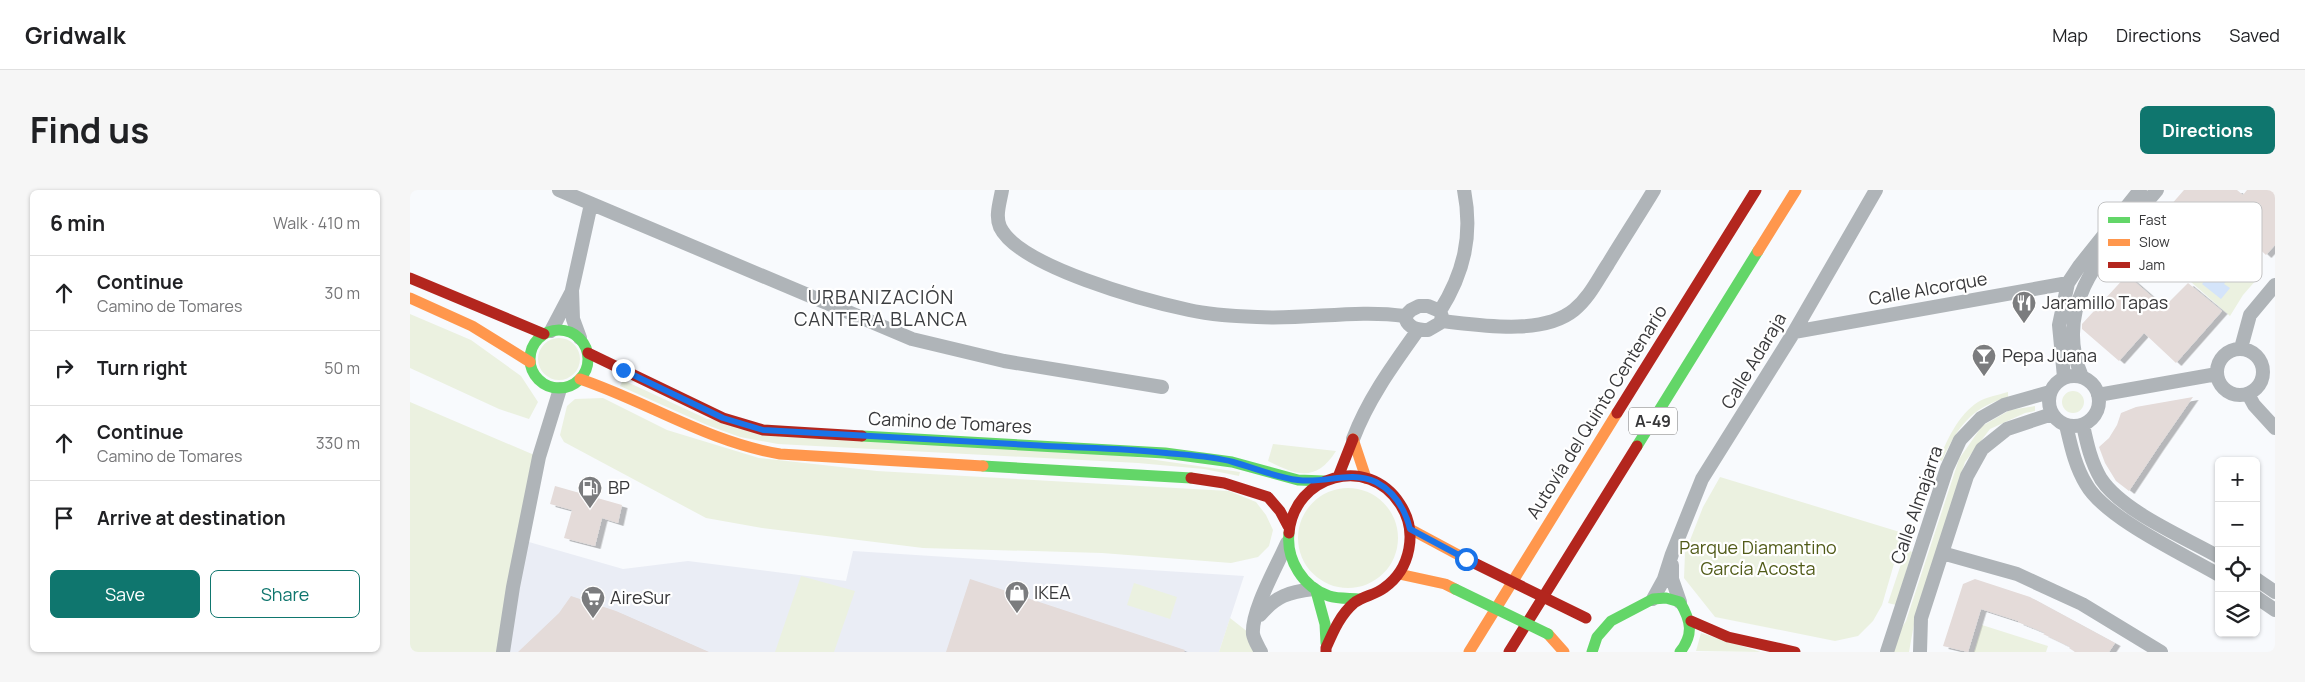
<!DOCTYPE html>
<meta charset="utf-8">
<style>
:root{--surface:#fff;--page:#f6f6f6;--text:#202124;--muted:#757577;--line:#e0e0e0;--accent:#0f766e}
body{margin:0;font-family:Manrope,sans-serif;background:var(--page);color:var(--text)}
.controls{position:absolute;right:15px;bottom:15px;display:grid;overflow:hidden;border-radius:8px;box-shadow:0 1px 4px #0004}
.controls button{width:45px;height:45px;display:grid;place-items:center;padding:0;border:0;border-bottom:1px solid var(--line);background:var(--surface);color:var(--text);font:25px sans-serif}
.stop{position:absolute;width:15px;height:15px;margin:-11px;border:4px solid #1a73e8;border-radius:50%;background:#fff}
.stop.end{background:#1a73e8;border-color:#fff;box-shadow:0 1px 5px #0008}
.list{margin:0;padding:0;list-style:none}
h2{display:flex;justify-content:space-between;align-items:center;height:65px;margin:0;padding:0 20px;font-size:21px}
h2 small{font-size:16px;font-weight:400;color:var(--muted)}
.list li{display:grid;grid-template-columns:32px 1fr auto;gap:15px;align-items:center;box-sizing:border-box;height:75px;padding:0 20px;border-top:1px solid var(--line)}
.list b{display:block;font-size:19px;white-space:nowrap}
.list p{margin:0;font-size:16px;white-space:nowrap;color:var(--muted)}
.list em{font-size:16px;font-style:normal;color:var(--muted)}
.actions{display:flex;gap:10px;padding:15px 20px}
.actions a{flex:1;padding:11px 0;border:1px solid var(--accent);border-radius:8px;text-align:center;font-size:18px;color:var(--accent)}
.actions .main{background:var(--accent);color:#fff}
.icon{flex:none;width:28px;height:28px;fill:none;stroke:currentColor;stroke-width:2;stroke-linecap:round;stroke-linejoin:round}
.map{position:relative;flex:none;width:1865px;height:462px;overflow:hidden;border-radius:8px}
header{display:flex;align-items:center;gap:30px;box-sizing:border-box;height:70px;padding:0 25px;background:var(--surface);border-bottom:1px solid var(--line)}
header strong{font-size:24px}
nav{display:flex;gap:28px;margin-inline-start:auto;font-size:18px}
.intro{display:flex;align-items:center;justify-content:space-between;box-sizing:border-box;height:120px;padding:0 30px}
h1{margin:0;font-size:35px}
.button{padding:12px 22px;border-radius:8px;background:var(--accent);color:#fff;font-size:18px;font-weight:700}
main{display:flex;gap:30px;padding:0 30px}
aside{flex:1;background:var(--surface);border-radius:8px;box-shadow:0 1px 4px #0004}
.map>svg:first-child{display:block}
</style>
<header>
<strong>Gridwalk</strong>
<nav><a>Map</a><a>Directions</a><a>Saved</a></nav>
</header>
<div class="intro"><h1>Find us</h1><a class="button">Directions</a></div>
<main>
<aside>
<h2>6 min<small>Walk · 410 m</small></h2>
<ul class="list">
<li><svg class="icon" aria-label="ahead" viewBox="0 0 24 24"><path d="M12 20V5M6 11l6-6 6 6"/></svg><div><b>Continue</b><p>Camino de Tomares</p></div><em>30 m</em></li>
<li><svg class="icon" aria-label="right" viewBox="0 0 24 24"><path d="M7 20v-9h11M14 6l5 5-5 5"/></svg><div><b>Turn right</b></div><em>50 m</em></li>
<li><svg class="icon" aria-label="ahead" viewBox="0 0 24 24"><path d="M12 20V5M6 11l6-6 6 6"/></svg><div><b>Continue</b><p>Camino de Tomares</p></div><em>330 m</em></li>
<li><svg class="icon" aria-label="arrive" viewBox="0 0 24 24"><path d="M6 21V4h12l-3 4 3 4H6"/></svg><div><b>Arrive at destination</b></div></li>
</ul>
<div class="actions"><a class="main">Save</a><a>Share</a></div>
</aside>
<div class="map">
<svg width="1865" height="462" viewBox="0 0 1865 462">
<defs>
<filter id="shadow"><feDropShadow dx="5.5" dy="3" stdDeviation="0" flood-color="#0004"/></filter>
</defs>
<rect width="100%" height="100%" fill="#f8fafd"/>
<!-- built -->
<path fill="#eaedf5" d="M112,350l101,29 65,-8 158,20 7,-30 391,25 -25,76h-716z"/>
<!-- green -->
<path fill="#ebf1e0" d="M1809,56l38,33 -14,16 -13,21 -39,-34z
M0,124l61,26 50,36 17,26 -9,17 -30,-10 -89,-41z
M128 169a21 21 0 1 1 42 0a21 21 0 1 1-42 0Z
M213,190l84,39 428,38 105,15 -1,4 -35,-7 -66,-6 -360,-19 -38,-7 -33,-12 -87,-39z
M1652 212a11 11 0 1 1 22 0a11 11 0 1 1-22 0Z
M1598,202v5c-37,11 -51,30 -66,64l-3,-1c8,-20 19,-45 39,-58 8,-5 20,-7 30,-10z
M193,208l64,32 92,28 118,13 352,20 27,11 10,13 7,15 -4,16 -11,11 -27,6 -129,-10 -179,-5 -161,-20 -56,-10 -142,-76 -4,-7 7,-29 8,-7z
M0,212l129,55 -32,195h-97z
M1625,216v5l-10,2 -35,16 -25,33 -51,162 -5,28h-22l19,-31 53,-162 23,-33 28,-16z
M863,254l63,7c-20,32 -40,24 -68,10z
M1310,287l183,56 -21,72 -9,16 -15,15 -23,5 -120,-24 -31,-39 1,-25 18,-46z
M888 348a50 50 0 1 1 100 0a50 50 0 1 1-100 0Z
M1496,359l6,3 -16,53 -8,-2z
M391,386l54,15 -21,61h-59z
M724,393l43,14 -7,22 -43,-14z
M820,428l23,18 7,16h-41z
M1572,435l66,21 -2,6h-72z
M1291,443l60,19 -65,-1z"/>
<!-- water -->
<path fill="#d4e4fa" d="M1815,66l13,11 -14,17 6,4 -9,11 -19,-15z"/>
<!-- building -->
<path fill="#e4dbd9" filter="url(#shadow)" d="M1774,0h53l6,5 4,-5h28v55l-9,10 -37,-34 -23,27 -43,-34z
M1717,85l37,32 24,-24 34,28 -46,52 -32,-30 -25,28 -37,-32v-5z
M1783,207l-34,49 -30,45 -13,-10 -11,-18 -6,-16 10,-9 8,-13 4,-12 15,-6z
M145,296l67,19 -4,18 -16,-5 -7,28 -31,-8 8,-28 -22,-6z
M560,389l215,71 -1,2h-238z
M1565,389l55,18 85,46 -6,9h-34l-6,-4 1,-1 -27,-13 2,-1 -27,-11v-1l-37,-12 -13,43 -25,-6 20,-62z
M161,406l45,15 93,41h-191l41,-39z"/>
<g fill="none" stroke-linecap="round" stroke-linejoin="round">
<!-- street -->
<path stroke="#afb4b8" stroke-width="14" d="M149,0l353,149 92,22 158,26
M592,0c-2,12 -7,26 -2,37 19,40 147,74 189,83 22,5 45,6 68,7 49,3 99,-8 148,-1
M1009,116h9l12,5 2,6 -2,6 -12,7c-11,0 -21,-2 -23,-14l6,-6z
M1030,121c24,-38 33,-76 24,-121
M1031,131c38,4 101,15 133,-11 15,-12 24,-31 34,-46 15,-25 31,-49 46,-74
M141,141l20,-38
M1384,142l274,-49
M170,148l-7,-19 -1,-29 19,-86
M1831,158l9,-33 25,-30
M1807 182a23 23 0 1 1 46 0a23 23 0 1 1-46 0Z
M1639 211a25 25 0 1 1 50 0a25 25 0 1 1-50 0Z
M1654,187l-5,-52 9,-42 12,-18 60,-75
M1672,187c-33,-77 30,-133 75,-187
M1838,204l6,11 21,23
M1688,205l119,-21
M1656,235c5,21 9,41 20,59 19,34 97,70 133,91
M1673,235c4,19 8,37 18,54 22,33 83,58 118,78
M943,249c15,-40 40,-74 65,-109
M1532,363l75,21 65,30 79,48
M1262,375v14l8,23
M1846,389l19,13
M1846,407l19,13
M1243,409l11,-20 8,-25 30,-75 92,-147 82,-142
M850,425c16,-19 29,-23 53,-26
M93,462l10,-65 26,-130 21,-68
M851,462c-3,-6 -7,-12 -8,-18 -2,-23 24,-68 34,-91
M1477,462l60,-184 13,-28 21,-22 23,-13 46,-13
M1510,462l1,-34 46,-142 15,-27 25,-20 45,-15"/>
<!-- fast -->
<path stroke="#63d668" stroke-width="11" d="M120 169a29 29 0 1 1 58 0a29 29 0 1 1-58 0Z
M452,246l303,17 67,9 66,18 26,1
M1227,256l121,-195
M573,276l208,12
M879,343c-3,27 14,54 40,63 9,3 21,2 31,3
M906,401l9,33 1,19
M1182,462l5,-15 14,-16 42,-22 13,-1 14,4c11,19 14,32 0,50"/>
<!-- slow -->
<path stroke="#ff974d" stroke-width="11" d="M1348,61l38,-61
M0,108l62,28 58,36
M170,189c68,23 128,63 200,75l203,12
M943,249l13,39
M1000,339l56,30
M989,384l46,10 10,5
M1138,444l16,18
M1059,462l148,-239"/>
<!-- jam -->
<path stroke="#b3261e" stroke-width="11" d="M0,88l134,56
M178,163l135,65 40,12 99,6
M1207,223l139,-223
M928,287l15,-38
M781,288l33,5 44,14 12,14 8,15
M879,343c5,-58 79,-79 111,-29 18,27 11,65 -16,84 -9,7 -21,8 -30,15 -14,12 -21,29 -28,45
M1281,431l37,16 67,15
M916,458v4
M1099,462l128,-206"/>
<!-- fast-bridge -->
<path stroke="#63d668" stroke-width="11" d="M1045,399l93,45"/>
<!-- jam-bridge -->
<path stroke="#b3261e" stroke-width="11" d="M1056,369l120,59"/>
</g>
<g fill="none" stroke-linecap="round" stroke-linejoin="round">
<!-- route -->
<path stroke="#1a73e8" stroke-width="6" d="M213,180l100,48 40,12c89,5 178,10 267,15 45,3 91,3 136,8 21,2 46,3 67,9 22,6 42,15 65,18 27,4 52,-10 78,2 19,10 29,27 34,47l56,30"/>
</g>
<!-- icons -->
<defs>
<symbol id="restaurant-pin" viewBox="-11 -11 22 30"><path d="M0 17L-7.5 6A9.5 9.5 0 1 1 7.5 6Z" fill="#7b7c7e" stroke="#fff"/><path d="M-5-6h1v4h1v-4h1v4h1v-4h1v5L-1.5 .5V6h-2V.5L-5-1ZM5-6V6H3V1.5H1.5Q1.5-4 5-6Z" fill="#fff"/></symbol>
<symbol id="bar-pin" viewBox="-11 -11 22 30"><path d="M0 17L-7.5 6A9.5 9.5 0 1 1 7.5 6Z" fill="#7b7c7e" stroke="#fff"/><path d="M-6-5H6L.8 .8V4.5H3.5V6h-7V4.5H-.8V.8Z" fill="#fff"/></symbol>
<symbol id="fuel-pin" viewBox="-11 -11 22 30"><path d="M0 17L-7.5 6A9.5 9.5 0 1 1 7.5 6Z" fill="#7b7c7e" stroke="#fff"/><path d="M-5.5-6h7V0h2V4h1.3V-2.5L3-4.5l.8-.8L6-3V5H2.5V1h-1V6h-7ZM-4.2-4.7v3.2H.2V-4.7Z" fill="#fff"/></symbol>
<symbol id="shop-pin" viewBox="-11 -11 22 30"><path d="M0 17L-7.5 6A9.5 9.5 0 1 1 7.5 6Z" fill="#7b7c7e" stroke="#fff"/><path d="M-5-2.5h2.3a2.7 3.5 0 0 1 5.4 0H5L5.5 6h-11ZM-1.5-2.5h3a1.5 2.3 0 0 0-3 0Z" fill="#fff"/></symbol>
<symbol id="supermarket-pin" viewBox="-11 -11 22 30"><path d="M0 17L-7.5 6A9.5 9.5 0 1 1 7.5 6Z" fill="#7b7c7e" stroke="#fff"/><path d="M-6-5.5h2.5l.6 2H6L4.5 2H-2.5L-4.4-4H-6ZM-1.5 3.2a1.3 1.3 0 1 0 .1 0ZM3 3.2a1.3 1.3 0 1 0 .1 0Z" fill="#fff"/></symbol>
</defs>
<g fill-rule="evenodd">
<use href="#restaurant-pin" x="1600" y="99" width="28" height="38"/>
<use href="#bar-pin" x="1560" y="152" width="28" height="38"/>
<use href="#fuel-pin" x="166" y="284" width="28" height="38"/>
<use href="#shop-pin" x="593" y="389" width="28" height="38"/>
<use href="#supermarket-pin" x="169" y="394" width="28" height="38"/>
</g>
<g text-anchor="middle" stroke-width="4.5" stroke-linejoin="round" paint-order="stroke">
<!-- shield labels -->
<rect fill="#fff" stroke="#747475" stroke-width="1" x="1219" y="217.5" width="48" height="27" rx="4"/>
<g font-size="16" font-weight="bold" fill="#38383a">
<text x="1243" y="237">A-49</text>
</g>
<!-- street labels -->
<g font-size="18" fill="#38383a" stroke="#fff">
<text transform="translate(1518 99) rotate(-10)" y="6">Calle Alcorque</text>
<text transform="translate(1344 171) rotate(-59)" y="6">Calle Adaraja</text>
<text transform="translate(1187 222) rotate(-58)" y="6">Autovía del Quinto Centenario</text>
<text transform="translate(540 233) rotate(3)" y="6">Camino de Tomares</text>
<text transform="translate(1507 315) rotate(-71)" y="6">Calle Almajarra</text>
</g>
<!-- poi labels -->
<g font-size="18" fill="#38383a" stroke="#fff" text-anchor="start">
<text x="1632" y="119">Jaramillo Tapas</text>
<text x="1592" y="172">Pepa Juana</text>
<text x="198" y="304">BP</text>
<text x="624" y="409">IKEA</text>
<text x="200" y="414">AireSur</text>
</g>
<!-- park labels -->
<g font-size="18" fill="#515b19" stroke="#fff">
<text x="1348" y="364">Parque Diamantino<tspan x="1348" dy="21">García Acosta</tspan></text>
</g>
<!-- neighbourhood labels -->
<g font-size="19" letter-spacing="1" fill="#3c3e41" stroke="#fff">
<text x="471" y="114">URBANIZACIÓN<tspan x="471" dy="22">CANTERA BLANCA</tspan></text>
</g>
</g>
<!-- legend -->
<rect x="1688" y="12" width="164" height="80" rx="8" fill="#fff" stroke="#c3c3c4" stroke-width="1"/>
<rect x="1698" y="27" width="22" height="6" fill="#63d668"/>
<rect x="1698" y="49" width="22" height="7" fill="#ff974d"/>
<rect x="1698" y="72" width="22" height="6" fill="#b3261e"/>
<g font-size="14" fill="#38383a">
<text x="1729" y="35">Fast</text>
<text x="1729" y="57">Slow</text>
<text x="1729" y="80">Jam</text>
</g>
</svg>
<div class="controls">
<button>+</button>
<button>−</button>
<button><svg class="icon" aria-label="locate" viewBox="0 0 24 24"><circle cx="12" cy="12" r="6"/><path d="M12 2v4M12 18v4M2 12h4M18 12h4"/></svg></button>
<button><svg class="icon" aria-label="layers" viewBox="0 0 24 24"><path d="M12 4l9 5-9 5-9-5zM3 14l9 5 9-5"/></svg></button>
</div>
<div class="stop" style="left:1056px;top:369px"></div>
<div class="stop end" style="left:213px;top:180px"></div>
</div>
</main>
